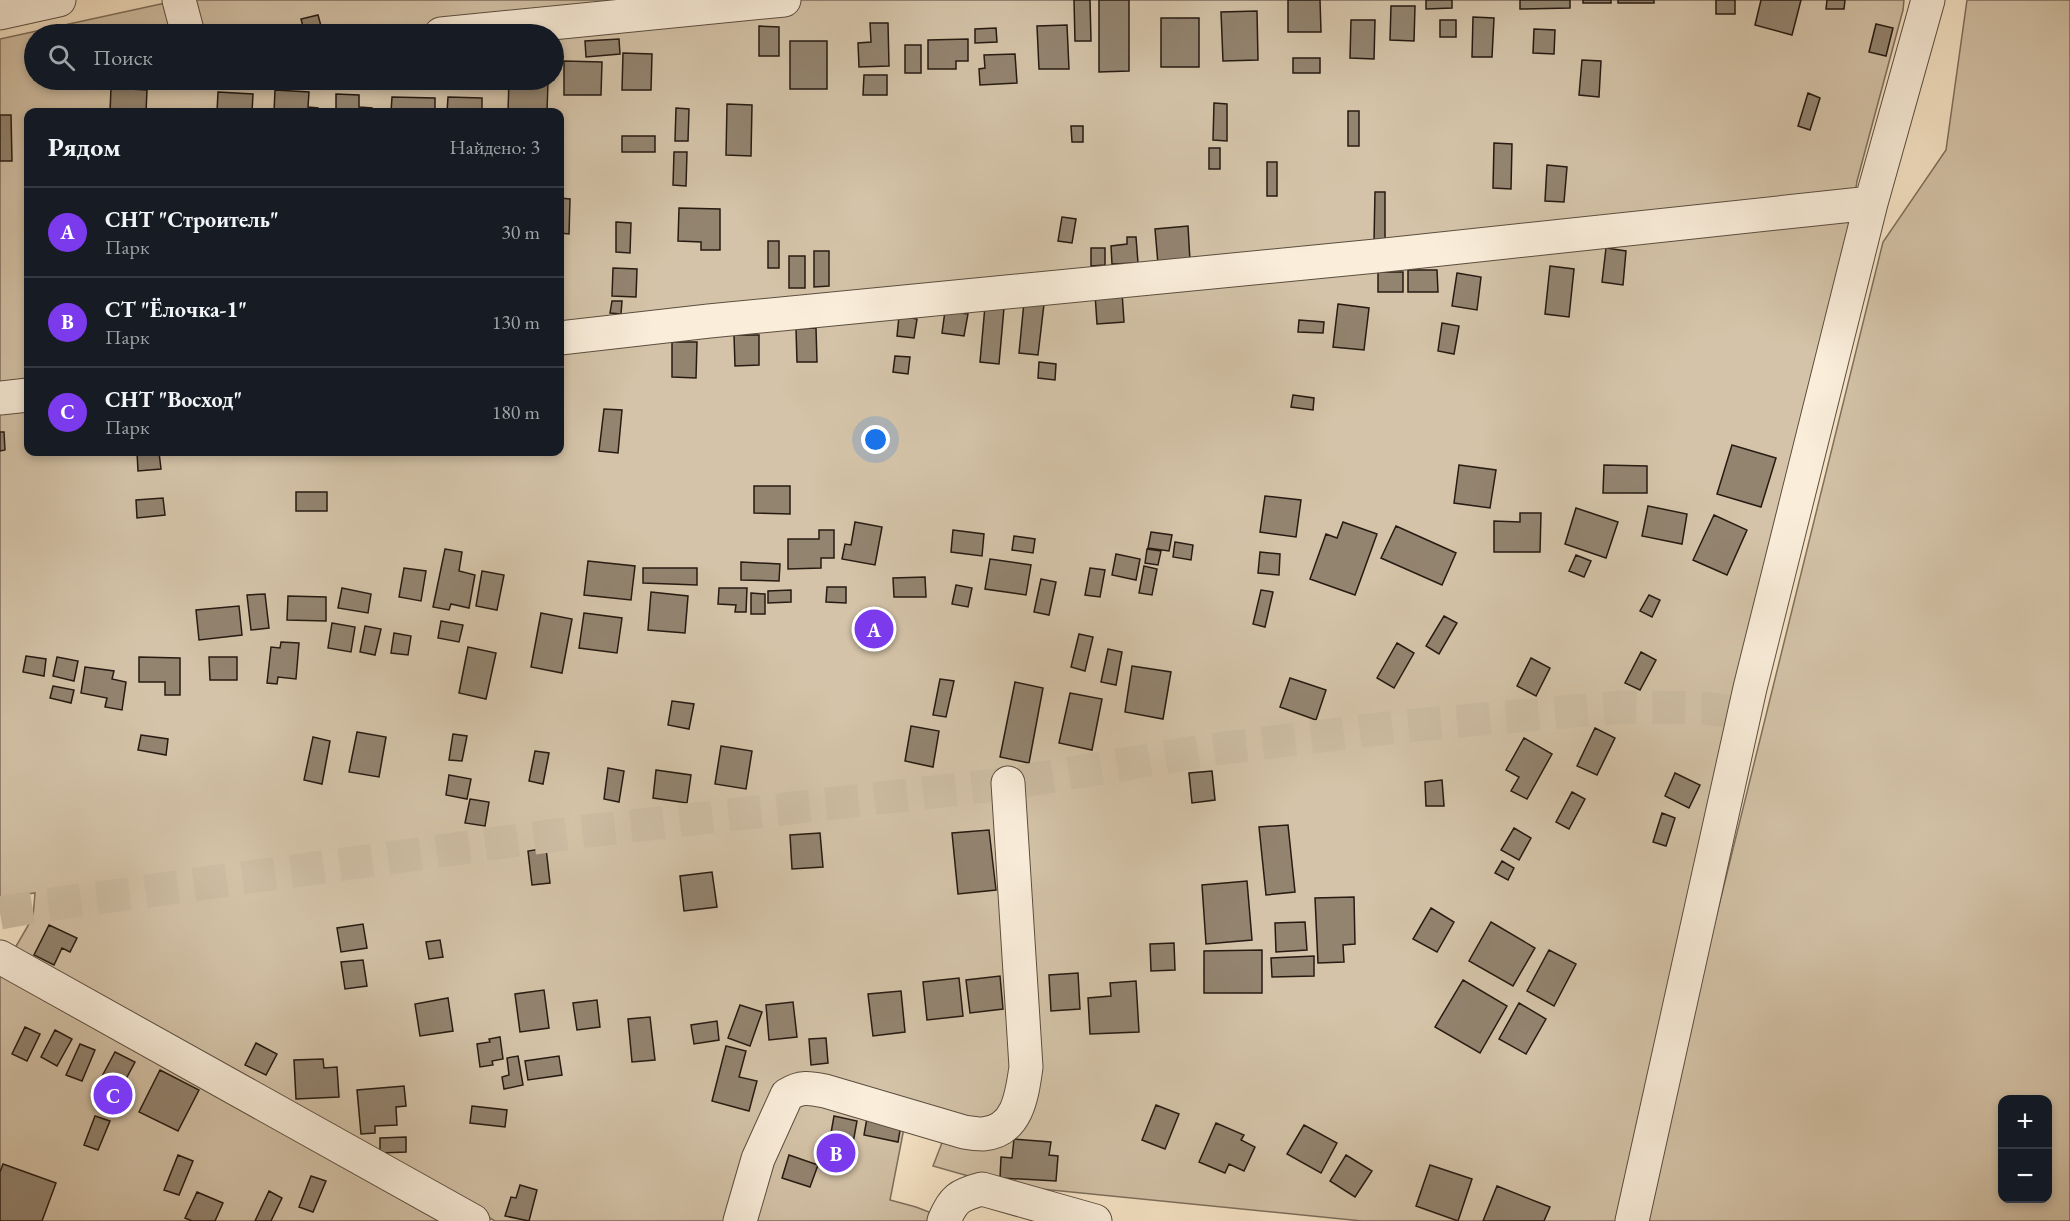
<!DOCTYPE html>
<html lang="ru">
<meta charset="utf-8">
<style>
:root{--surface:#171b24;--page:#242831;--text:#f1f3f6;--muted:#9ea1a6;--line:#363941;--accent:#7c3aed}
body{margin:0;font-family:"EB Garamond",serif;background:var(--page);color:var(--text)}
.controls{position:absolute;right:18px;bottom:18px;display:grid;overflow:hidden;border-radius:12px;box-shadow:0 3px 9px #0003}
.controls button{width:54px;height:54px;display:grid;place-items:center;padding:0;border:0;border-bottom:2px solid var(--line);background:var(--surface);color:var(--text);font:30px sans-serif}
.you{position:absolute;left:876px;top:440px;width:21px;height:21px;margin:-15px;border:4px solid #fff;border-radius:50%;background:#1a73e8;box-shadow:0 0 0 9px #1a73e833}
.badge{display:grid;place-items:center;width:39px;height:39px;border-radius:50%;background:var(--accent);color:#fff;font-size:20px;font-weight:700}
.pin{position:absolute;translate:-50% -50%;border:3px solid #fff;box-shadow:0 2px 6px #0006}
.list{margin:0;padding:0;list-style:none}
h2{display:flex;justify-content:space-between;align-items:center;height:78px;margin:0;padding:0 24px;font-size:26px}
h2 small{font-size:20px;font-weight:400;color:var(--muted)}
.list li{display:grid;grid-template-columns:39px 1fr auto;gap:18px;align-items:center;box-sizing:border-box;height:90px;padding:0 24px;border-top:2px solid var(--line)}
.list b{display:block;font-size:22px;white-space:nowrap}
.list p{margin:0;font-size:20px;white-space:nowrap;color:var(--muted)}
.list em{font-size:20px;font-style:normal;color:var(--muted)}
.icon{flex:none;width:33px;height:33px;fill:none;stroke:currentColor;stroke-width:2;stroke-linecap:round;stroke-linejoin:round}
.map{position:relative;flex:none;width:2070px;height:1221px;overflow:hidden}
.search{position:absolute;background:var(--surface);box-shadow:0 3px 9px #0003;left:24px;top:24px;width:540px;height:66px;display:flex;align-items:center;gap:15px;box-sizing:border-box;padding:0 21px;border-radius:33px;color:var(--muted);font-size:22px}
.panel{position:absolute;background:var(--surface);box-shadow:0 3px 9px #0003;left:24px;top:108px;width:540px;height:348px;border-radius:12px}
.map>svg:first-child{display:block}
</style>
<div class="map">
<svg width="2070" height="1221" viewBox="0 0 2070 1221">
<rect width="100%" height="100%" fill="#f7e5c7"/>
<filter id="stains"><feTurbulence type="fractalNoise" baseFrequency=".00333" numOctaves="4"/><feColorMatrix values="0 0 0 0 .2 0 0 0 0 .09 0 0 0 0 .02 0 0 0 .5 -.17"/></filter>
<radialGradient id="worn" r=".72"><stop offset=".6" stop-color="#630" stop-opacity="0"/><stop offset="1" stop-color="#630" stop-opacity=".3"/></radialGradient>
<!-- green -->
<path fill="#d4c3a8" stroke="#7e6f5d" stroke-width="1.5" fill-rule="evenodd" d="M179,0h1725l-1,10 -46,171 -5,34 -236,1006h-254l-362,-36 -67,-19 17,-44 -132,-48 -87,147h-236l-136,-77 -348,-189 22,-38 2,-24 -35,5v-859zM34,34h520v46h-520zM28,112h532v340h-532z
M1967,0h103v1221h-429l242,-979 63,-92zM2002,1100h46v98h-46z
M0,970l449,251h-449z
M796,1099l109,24 -15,77 26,7 36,14h-204z"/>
<!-- building -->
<path fill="#938470" stroke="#271b12" stroke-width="1.5" d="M1074,0h16l1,41h-16z
M1099,0h30v71l-30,1z
M1288,0h32l1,32h-33z
M1426,0h26v8l-26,1z
M1520,0h50v8l-50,1z
M1583,0h28v3h-28z
M1618,0h36v3h-36z
M1716,0h19v14h-19z
M1761,0h40l-9,35 -37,-10z
M1827,0h18l-1,9h-18z
M1391,6h24l-1,35 -24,-1z
M1257,11l1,49 -35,1 -2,-49z
M318,15l3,11 -17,4 -3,-11z
M1473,17l21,1 -2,39h-20z
M1161,18h38v49h-38z
M1351,20h24l-1,39 -24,-1z
M1440,20h16v17h-16z
M870,23h18l1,43 -30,1 -1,-24 13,-1z
M1876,24l17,4 -7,28 -17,-4z
M1067,25l2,44h-30l-2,-43z
M759,26l20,1v29h-20z
M996,28l1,14 -22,1v-14z
M1534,29l21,1 -1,24 -21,-1z
M619,39l1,15 -34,3 -1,-16z
M968,39v22h-12v8h-28v-29z
M790,41h37v48h-37z
M905,45h16v28h-16z
M623,53l29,1 -1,36h-29z
M1015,54l2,29 -37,2 -1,-16 6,-1 -1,-13z
M1293,58h27v15h-27z
M1582,60l19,1 -2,36 -20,-2z
M564,61l38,1 -1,33h-37z
M864,75h23v20h-24z
M309,80h14l1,3 -15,1z
M468,80h28v2l-28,-1z
M509,80l39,1 -1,31 -39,-1z
M111,88l36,2 -1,22h-36z
M275,90l34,2 -1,15 10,1v4h-44z
M218,92l35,2 -1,18h-35z
M1808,93l12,5 -10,32 -12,-4z
M336,94l23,1v12l13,1v4h-36z
M392,97l43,1v14h-44z
M448,97l34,1v14h-35z
M1214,103l13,1v37l-14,-1z
M727,104l25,1 -1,51 -25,-1z
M676,108l13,1 -1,32h-13z
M1348,111h11v35h-11z
M0,115h11l1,46h-12z
M1071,126h12v16h-11z
M622,136h33v16h-33z
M1494,143l18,1 -1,45 -18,-1z
M1209,148h11v21h-11z
M674,152h13l-1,34 -13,-1z
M1267,162h10v34h-10z
M1547,165l20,2 -3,35 -19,-1z
M1375,192h10v49h-11z
M560,198l10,1 -1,35 -9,-1z
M679,208l41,1v41h-19v-8l-23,-1z
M1062,217l14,2 -4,24 -14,-2z
M616,222l15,1 -1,30 -14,-1z
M1188,226l2,35 -32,3 -3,-35z
M1127,237h9l2,26 -26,1 -1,-18 16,-2z
M768,241h11v27h-11z
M1091,248h14v17l-14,1z
M1606,248l20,3 -3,34 -21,-3z
M814,251h15v35l-15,1z
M789,256h16v32h-16z
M1550,266l24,3 -5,48 -24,-3z
M613,268l24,1 -1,28 -24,-1z
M1408,270h29l1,22h-30z
M1378,272h25v20h-25z
M1457,273l24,4 -4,33 -25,-4z
M1122,292l2,30 -27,2 -2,-30z
M612,301h10l-1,13 -11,-1z
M1024,302l20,2 -6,51 -19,-2z
M1338,304l31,4 -5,42 -31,-3z
M985,306l19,2 -5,56 -19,-2z
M945,311l23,3 -4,22 -22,-3z
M899,316l18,3 -3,19 -17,-2z
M1299,320l25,2 -1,11 -25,-1z
M1442,323l17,3 -5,28 -16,-3z
M816,328l1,34h-20l-1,-33z
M734,335h25v30l-24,1z
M672,342h25l-1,36 -24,-1z
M895,356l15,1 -2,17 -15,-2z
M1039,362l17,2 -1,16 -17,-2z
M1293,395l21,3 -1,12 -22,-3z
M604,409l18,1 -4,43 -19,-2z
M0,432h4l1,18 -5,1z
M1732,445l44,13 -15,49 -44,-13z
M137,452h22l2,17 -23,2z
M1459,465l37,5 -6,38 -36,-5z
M1604,465l43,1v27h-44z
M754,486h36v28l-36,-1z
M296,492h31v19h-31z
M1265,496l36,4 -5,37 -36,-5z
M163,498l2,17 -28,3 -1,-18z
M1648,506l39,8 -5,30 -40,-8z
M1576,508l42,14 -12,36 -41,-14z
M1520,513h21l-1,39h-46v-31l26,1z
M1714,515l33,15 -20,45 -34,-15z
M855,522l27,5 -7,38 -33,-6 3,-15 6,1z
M1343,522l34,12 -22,61 -45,-16 16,-45 11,4z
M1396,526l60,27 -14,32 -61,-27z
M819,530h15v28h-13v10l-33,1v-30h31z
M953,530l31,4 -2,22 -31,-4z
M1151,532l21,3 -3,16 -21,-3z
M1014,536l21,3 -2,14 -21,-3z
M1175,542l18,3 -2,15 -18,-3z
M445,549l17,3 -3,19 16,4 -6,33 -18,-4 -2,6 -16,-3z
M1147,549l14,2 -3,14 -13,-2z
M1260,552l20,2 -1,21 -21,-2z
M1116,554l24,5 -4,21 -24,-5z
M1576,555l15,6 -7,16 -15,-6z
M990,559l41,6 -5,30 -41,-6z
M588,561l47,5 -4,34 -47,-5z
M741,562l39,2 -1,17 -38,-1z
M1144,566l13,3 -5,26 -13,-2z
M404,568l22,3 -5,30 -22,-4z
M643,568h54v17l-54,-2z
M1090,568l15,2 -5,27 -15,-2z
M482,571l22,4 -7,35 -21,-4z
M925,577l1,20h-32l-1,-19z
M1041,579l15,3 -7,33 -15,-3z
M956,585l16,3 -4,19 -16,-3z
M827,587h19v16l-20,-1z
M342,588l29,6 -3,19 -30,-5z
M719,588h28l-1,24h-11l1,-7 -18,-1z
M791,590v12l-23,1v-12z
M1261,590l12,2 -8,35 -12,-3z
M651,592l37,4 -3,37 -37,-3z
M751,593l14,1v20h-14z
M265,594l4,34 -18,2 -4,-35z
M1649,595l11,5 -8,17 -12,-6z
M288,596l38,1v24l-39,-1z
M239,606l3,29 -43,5 -3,-30z
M541,613l31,6 -10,54 -31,-6z
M584,613l38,5 -5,35 -38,-5z
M1444,616l13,7 -18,31 -13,-8z
M441,621l22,4 -4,17 -21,-4z
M332,623l23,4 -4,25 -23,-4z
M365,626l16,3 -6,26 -15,-3z
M394,633l17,3 -3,19 -17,-2z
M1079,634l14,3 -8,34 -14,-4z
M281,642l18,1 -3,36 -18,-2 -1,7 -10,-1 4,-36 9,1z
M1397,643l17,10 -20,35 -17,-10z
M468,647l28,6 -10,46 -27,-6z
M1108,649l14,3 -6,33 -15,-3z
M1641,652l15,8 -16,30 -15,-7z
M26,656l20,3 -2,17 -21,-4z
M57,657l21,4 -4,20 -21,-5z
M139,657l41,1v37h-15v-13h-26z
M209,657h28v23h-27z
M1531,658l19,10 -14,28 -19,-10z
M1132,666l39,6 -8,47 -38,-7z
M85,667l29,4 -2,8 14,3 -4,28 -17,-3 2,-9 -26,-5z
M1290,678l36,12 -10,30 -36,-13z
M940,679l14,2 -8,36 -13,-2z
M1015,682l28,6 -14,75 -29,-6z
M53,686l21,4 -3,13 -21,-5z
M1070,693l32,6 -10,51 -33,-7z
M672,701l22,3 -5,25 -21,-4z
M911,726l28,5 -6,36 -28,-6z
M1595,728l20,10 -18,37 -20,-9z
M357,732l29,5 -7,40 -30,-5z
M453,734l14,2 -5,25 -13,-1z
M141,735l27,4 -2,16 -28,-5z
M313,737l17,4 -8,43 -18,-4z
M1524,738l28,16 -25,45 -16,-8 8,-14 -13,-7z
M721,746l31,5 -6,38 -31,-5z
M535,751l14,2 -6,31 -14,-3z
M608,768l16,3 -5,31 -15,-3z
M656,770l35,5 -4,28 -34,-5z
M1212,771l3,29 -23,3 -3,-30z
M1675,773l25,12 -11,23 -24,-12z
M449,775l22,4 -4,20 -21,-4z
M1442,780l2,26h-18l-1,-24z
M1572,792l13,7 -16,30 -13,-7z
M470,799l19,3 -4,24 -20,-3z
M1662,813l13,5 -9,28 -13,-4z
M1288,825l7,67 -29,3 -7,-68z
M1514,828l17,10 -12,22 -18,-10z
M989,830l7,60 -38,4 -6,-61z
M820,833l3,34 -31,2 -2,-34z
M546,848l4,35 -18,2 -4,-34z
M1502,861l12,7 -6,12 -13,-7z
M712,872l5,35 -33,4 -4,-35z
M1247,881l5,59 -46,4 -4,-59z
M1354,897l1,47 -12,1 1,17 -26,1 -3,-65z
M1431,908l23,14 -17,30 -24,-13z
M1305,922l2,28 -31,2 -1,-29z
M1491,922l44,26 -22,38 -44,-25z
M363,924l4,24 -26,4 -4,-24z
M49,925l28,13 -7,14 -8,-4 -8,17 -20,-10z
M440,940l3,17 -14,2 -3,-17z
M1174,943l1,27 -24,1 -1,-27z
M1262,950v43h-58v-42z
M1549,950l27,14 -22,42 -27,-15z
M1314,956v20l-42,1 -1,-19z
M363,960l4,26 -22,3 -4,-27z
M1078,973l2,36 -29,2 -2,-36z
M1000,976l3,33 -33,4 -4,-33z
M959,978l4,38 -36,4 -4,-38z
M1463,980l44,26 -27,47 -45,-26z
M1136,981l3,51 -49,2 -2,-36 23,-2 -1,-13z
M544,990l5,38 -29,4 -5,-38z
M901,991l4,41 -32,4 -5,-42z
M448,998l5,33 -33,5 -5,-32z
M597,1000l3,27 -23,3 -4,-27z
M793,1002l4,35 -28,3 -3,-35z
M1519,1003l27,16 -20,35 -27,-15z
M740,1005l22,7 -12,34 -22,-8z
M650,1017l5,43 -23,2 -4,-43z
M717,1021l2,19 -25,4 -3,-19z
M25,1027l15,7 -13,27 -15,-7z
M55,1030l17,9 -15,27 -16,-9z
M500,1037l3,22 -11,2 1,4 -13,2 -3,-23 13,-2 -1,-3z
M826,1038l2,25 -17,2 -2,-26z
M256,1043l21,11 -11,21 -21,-10z
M80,1044l15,6 -13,31 -16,-6z
M726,1046l20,5 -7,26 18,4 -8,30 -37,-10z
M115,1052l20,10 -16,30 -20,-10z
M518,1056l5,29 -19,4 -2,-12 7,-2 -2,-17z
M559,1056l3,19 -34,5 -3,-19z
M323,1059l1,9 13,-1 2,30 -43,2 -2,-39z
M160,1070l39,20 -21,41 -39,-19z
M404,1086l2,20 -10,1 1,18 -22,1v7l-14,1 -4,-44z
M1156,1105l23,9 -14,35 -23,-9z
M472,1106l35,4 -2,17 -35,-4z
M95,1116l15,5 -12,29 -14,-5z
M834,1116l23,5 -6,33 -23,-4z
M867,1118l34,7 -3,17 -34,-7z
M1216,1123l28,12 -3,5 14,7 -11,24 -15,-7 -4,9 -26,-11z
M1304,1125l33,18 -16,30 -34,-19z
M406,1137v15l-26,1v-15z
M1014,1139l37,3 -2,13 9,1 -2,25 -56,-3 1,-21 11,1z
M178,1155l15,6 -14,34 -15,-5z
M789,1155l29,10 -8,22 -28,-9z
M1346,1155l26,16 -17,26 -25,-16z
M3,1164l53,19 -14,38h-42v-49z
M1430,1165l42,14 -14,42 -42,-15z
M311,1176l15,5 -13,31 -14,-5z
M520,1185l17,5 -8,31 -24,-5 6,-19 5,1z
M1497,1186l53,21 -6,14h-61z
M269,1191l13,7 -11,23h-16z
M197,1192l26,11 -8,18h-23l-7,-3z"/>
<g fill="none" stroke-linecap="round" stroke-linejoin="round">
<!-- minor-tunnel -->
<path stroke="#cdbda3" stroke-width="33" stroke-dasharray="33 16" stroke-linecap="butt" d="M0,913l46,-8 532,-73 427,-48 203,-34 196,-24 216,-19 86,1 39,6"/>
<defs>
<path id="minor" d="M179,0l9,34
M0,13l59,-13
M441,34l343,-34
M560,338l149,-17 667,-65 495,-53
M0,398l28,-3
M0,957l473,264
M740,1221l18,-62 29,-64c14,-9 23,-7 38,-4l139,41c6,1 13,2 19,2 35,-3 39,-39 43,-67l-18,-284
M944,1221c9,-22 15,-26 38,-32l113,32
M1632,1221l118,-533 121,-485 57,-203"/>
</defs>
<!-- minor casing -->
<use href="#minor" stroke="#5b4e3f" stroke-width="35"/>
<!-- minor -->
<use href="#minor" stroke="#faeedb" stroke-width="33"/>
</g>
<rect width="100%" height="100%" filter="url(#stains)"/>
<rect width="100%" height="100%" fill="url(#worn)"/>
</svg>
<div class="controls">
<button>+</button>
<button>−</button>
</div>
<div class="you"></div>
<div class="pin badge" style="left:874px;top:629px">A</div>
<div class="pin badge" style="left:836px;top:1153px">B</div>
<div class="pin badge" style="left:113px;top:1095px">C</div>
<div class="search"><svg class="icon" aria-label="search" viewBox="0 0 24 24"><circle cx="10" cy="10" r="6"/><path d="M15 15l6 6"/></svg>Поиск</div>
<section class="panel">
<h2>Рядом<small>Найдено: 3</small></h2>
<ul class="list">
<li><span class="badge">A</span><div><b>СНТ &quot;Строитель&quot;</b><p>Парк</p></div><em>30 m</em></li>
<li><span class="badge">B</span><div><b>СТ &quot;Ёлочка-1&quot;</b><p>Парк</p></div><em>130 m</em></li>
<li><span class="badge">C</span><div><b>СНТ &quot;Восход&quot;</b><p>Парк</p></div><em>180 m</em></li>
</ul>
</section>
</div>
